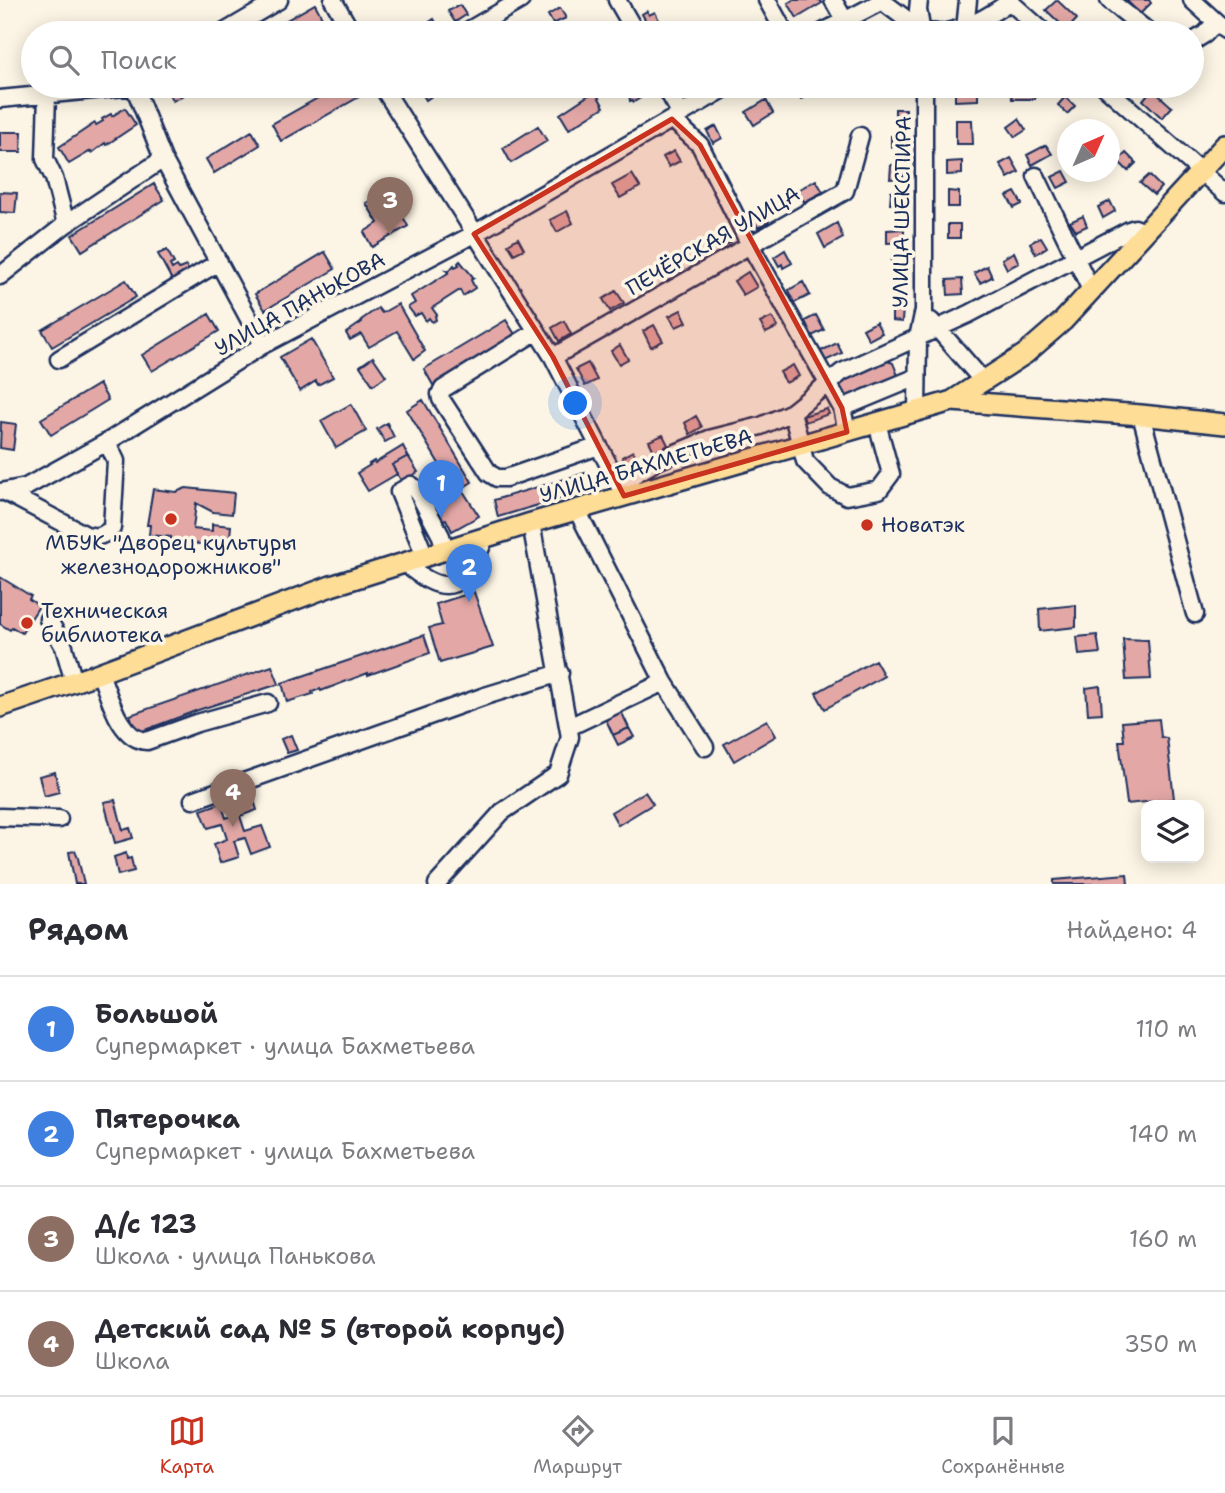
<!DOCTYPE html>
<html lang="ru">
<meta charset="utf-8">
<style>
:root{--surface:#fff;--page:#f2f2f3;--text:#2b2b33;--muted:#7c7c81;--line:#e1e1e2;--accent:#c8321e}
body{margin:0;font-family:"Shantell Sans",sans-serif;background:var(--page);color:var(--text)}
.controls{position:absolute;right:21px;bottom:21px;display:grid;overflow:hidden;border-radius:14px;box-shadow:0 4px 18px #0003}
.controls button{width:63px;height:63px;display:grid;place-items:center;padding:0;border:0;border-bottom:2px solid var(--line);background:var(--surface);color:var(--text);font:35px sans-serif}
.compass{position:absolute;left:1057px;top:119px;width:63px;height:63px;border-radius:50%;background:var(--surface);box-shadow:0 4px 18px #0003;rotate:45deg}
.you{position:absolute;left:576px;top:404px;width:24px;height:24px;margin:-18px;border:5px solid #fff;border-radius:50%;background:#1a73e8;box-shadow:0 0 0 10px #1a73e833}
.badge{display:grid;place-items:center;width:46px;height:46px;border-radius:50%;background:var(--accent);color:#fff;font-size:23px;font-weight:700}
.pin{position:absolute;translate:-50% -58px;filter:drop-shadow(0 2px 4px #0008)}
.pin::after{content:'';position:absolute;top:37px;width:24px;height:21px;background:inherit;clip-path:polygon(0 0,100% 0,50% 100%)}
.list{margin:0;padding:0;list-style:none}
h2{display:flex;justify-content:space-between;align-items:center;height:91px;margin:0;padding:0 28px;font-size:30px}
h2 small{font-size:23px;font-weight:400;color:var(--muted)}
.list li{display:grid;grid-template-columns:46px 1fr auto;gap:21px;align-items:center;box-sizing:border-box;height:105px;padding:0 28px;border-top:2px solid var(--line)}
.list b{display:block;font-size:26px;white-space:nowrap}
.list p{margin:0;font-size:23px;white-space:nowrap;color:var(--muted)}
.list em{font-size:23px;font-style:normal;color:var(--muted)}
.icon{flex:none;width:38px;height:38px;fill:none;stroke:currentColor;stroke-width:2;stroke-linecap:round;stroke-linejoin:round}
.map{position:relative;flex:none;width:1225px;height:884px;overflow:hidden}
.search{position:absolute;background:var(--surface);box-shadow:0 4px 18px #0003;left:21px;right:21px;top:21px;height:77px;display:flex;align-items:center;gap:18px;box-sizing:border-box;padding:0 24px;border-radius:38px;color:var(--muted);font-size:26px}
.sheet{height:511px;background:var(--surface)}
nav{display:flex;justify-content:space-around;align-items:center;box-sizing:border-box;height:98px;border-top:2px solid var(--line);background:var(--surface);font-size:19px;color:var(--muted)}
nav a{display:grid;justify-items:center;gap:4px}
nav .on{color:var(--accent)}
.map>svg:first-child{display:block}
</style>
<div class="map">
<svg width="1225" height="884" viewBox="0 0 1225 884">
<rect width="100%" height="100%" fill="#fcf5e5"/>
<filter id="ink" filterUnits="userSpaceOnUse"><feTurbulence type="fractalNoise" baseFrequency=".0143" numOctaves="2"/><feDisplacementMap in="SourceGraphic" scale="14" xChannelSelector="R" yChannelSelector="G"/><feConvolveMatrix kernelMatrix="1 2 1 2 8 2 1 2 1" color-interpolation-filters="sRGB"/></filter>
<g filter="url(#ink)">
<!-- building -->
<path fill="#e3a8a6" stroke="#1b2f5e" stroke-width="2" d="M793,0h27l2,3 -25,15 -9,-15z
M1057,0l20,19 -10,11 -21,-20z
M1126,0h23l2,3 -11,11z
M315,4l9,17 -21,12h-39z
M460,5l6,10 -11,7 -7,-11z
M560,8l6,10 -13,6 -5,-9z
M647,11l2,4 6,-3 8,16 -10,5 -11,-19z
M434,19l7,12 -15,2 -4,-6z
M164,86h35l-26,15z
M339,86h22l5,7 -85,48 -9,-17z
M427,86h4l5,7 -10,7 -6,-10z
M793,86h28l1,2 -21,11z
M955,86h23v14l-23,1z
M1011,86h23l1,13h-23z
M641,87l4,8 -11,7 -2,-2 -2,1 -1,-7z
M1152,89l20,18 -10,11 -19,-18z
M595,91l9,16 -35,22 -9,-15z
M1065,97l10,9 -8,8 -9,-9z
M766,100l7,13 -19,12 -8,-13z
M125,108l11,17 -30,20 -1,-2 -13,10 -1,-2 -22,13 -10,-17 36,-24 1,2 7,-4 -1,-2 9,-5 1,2z
M895,109h11l-1,15h-10z
M1019,119l7,11 -11,7 -7,-10z
M956,120h16l1,24h-17z
M538,126l9,15 -36,22 -8,-15z
M716,126l6,12 -9,5 -6,-12z
M252,131l8,14 -46,28 -8,-14z
M0,132h22l-1,20h-21z
M891,136l16,1v10h-16z
M1046,145l6,9 -20,11 -5,-10z
M674,151l6,10 -11,6 -6,-10z
M1126,153l10,10 -8,8 -10,-10z
M1011,158l8,14 -11,6 -8,-14z
M962,161v13l-15,1v-13z
M903,164v14l-13,1 1,-14z
M1064,171l6,11 -12,6 -6,-11z
M632,174l8,13 -20,11 -8,-13z
M1149,175l12,12 -7,8 -14,-12z
M816,180l7,12 -19,10 -6,-12z
M154,184l10,16 -82,51 -10,-16z
M891,191h12v12l-13,1z
M948,191l11,1v15h-11z
M0,192l17,1 -2,20 -15,-1z
M1015,192l7,12 -8,4 -7,-12z
M375,198l12,19 13,-6 8,15 -36,21 -8,-15 14,-9 -12,-20z
M1110,201l5,10 -12,7 -5,-11z
M567,211l6,12 -16,9 -7,-12z
M764,212l5,10 -11,6 -5,-10z
M1083,216l4,10 -11,5 -6,-9z
M837,223l6,15 -18,10 -7,-14z
M948,224h12v14h-12z
M904,229v13l-17,1v-13z
M726,231l5,11 -14,8 -6,-11z
M1041,237l6,10 -11,7 -6,-11z
M518,238l6,11 -10,5 -6,-10z
M167,250l7,13 -4,2 2,4 5,-3 2,3 7,-3 2,4 -16,10 -14,-26z
M785,250l7,13 -9,5 -1,-4 -3,2 -5,-9z
M325,252l10,17 -70,41 -10,-16z
M1014,252l5,11 -12,6 -5,-10z
M676,257l7,12 -9,5 -7,-12z
M892,257h11v13h-12z
M460,261l14,17 -3,2 4,8 -12,8 -3,-6 -28,18 5,7 -2,1 1,4 -4,2 -3,-4 -3,3 -5,-8 -6,3 -7,-9 7,-4 -4,-7 37,-23 -2,-3 3,1 5,-6 1,2 4,-2 -1,-2z
M987,266l5,11 -12,6 -6,-10z
M748,272l9,15 -14,8 -9,-14z
M962,279l1,15 -15,1 -1,-15z
M126,280l10,17 -84,50 -10,-17z
M803,282l7,13 -16,8 -5,-13z
M616,291l8,12 -14,8 -7,-12z
M398,304l27,47 -11,8 -17,-28 -28,16 -8,-13 -11,6 -4,-7 16,-11 -1,-2 17,-12 4,5z
M892,307h11l-1,15 -10,-1z
M681,310l6,12 -11,5 -7,-11z
M209,314l10,17 -67,40 -10,-16z
M816,315l8,15 -12,6 -7,-15z
M772,317l6,10 -12,6 -6,-10z
M506,320l10,16 -83,49 -9,-16z
M564,321l7,13 -12,7 -7,-13z
M876,322l6,11 -13,7 -6,-11z
M654,325l9,16 -12,6 -8,-16z
M311,339l22,38 -15,8 -2,-4 -16,10 -20,-34z
M837,343l5,10 -17,8 -4,-10z
M620,345l8,14 -9,5 -8,-13z
M373,357l13,19 -13,9 -13,-19z
M885,360l8,3 6,15 -55,23 -5,-15 5,-10z
M588,363l9,17 -12,6 -9,-17z
M793,365l6,11 -13,7 -6,-11z
M99,384l9,16 -57,35 -10,-16z
M423,400l49,82 -16,10 -49,-82z
M351,404l15,27 -30,17 -15,-27z
M827,409l2,5 -24,8 -2,-6z
M696,416l6,11 -12,7 -5,-11z
M1,422l15,2 -3,26 -13,-2z
M387,423l7,14 -9,5 -8,-13z
M663,435l5,10 -13,8 -6,-12z
M403,446l5,10 -16,9 5,9 -29,17 -11,-18 13,-8 -1,-1 5,-3 1,2z
M633,451l6,10 -12,7 -5,-11z
M408,456l10,16 -16,10 -10,-17z
M585,473l7,16 -94,28 -4,-17z
M186,488l48,5 -2,21 -19,-2 -17,-9 -3,26 19,2v-7l19,2 -2,21 -58,-6v-4l-22,-2 1,-10h-3l6,-36 23,3z
M463,491l16,25 -27,15 -6,-12 -4,2 -3,-4 3,-3 -4,-8z
M0,577l31,19 -2,3 10,7 -17,27 -10,-6 -2,3 -10,-6z
M474,592l19,55 -53,16 -11,-35 13,-3 -6,-21z
M1076,605v22l-36,4 -1,-22z
M424,635l6,18 -62,22v-2l-47,18 -1,-2 -8,3 1,2 -26,8 -5,-19z
M1097,635l3,18 -21,2 -2,-18z
M1123,639l25,1 3,39 -25,1z
M875,660l9,16 -59,33 -9,-16z
M272,666l7,18 -81,26 -61,23 -7,-18z
M1100,686l2,27 -14,1 -2,-26z
M616,700l13,28 -16,7 -13,-28z
M1159,719l2,18 6,1 7,61 -47,5 -8,-63h5l-2,-19z
M767,720l9,16 -42,25 -10,-17z
M629,728l5,9 -16,8 -5,-10z
M291,735l6,15 -10,3 -6,-14z
M55,772l4,20 -15,4 -5,-20z
M251,791l6,19 -17,6 5,15 17,-5 8,21 -19,7 -6,-16 -11,3 5,16 -19,6 -6,-19 13,-5 -5,-15 -14,4 -7,-18 20,-7 5,15 12,-4 -6,-16z
M645,792l8,12 -35,21 -7,-13z
M115,800l8,30 7,-2 3,10 -18,5 -11,-41z
M75,851l3,7 6,26h-9l-6,-32z
M126,853l1,6 4,-1 3,13 -16,4 -4,-18z
M1127,874l1,10h-74v-4z"/>
<g fill="none" stroke-linecap="round" stroke-linejoin="round">
<defs>
<path id="minor" d="M333,0l19,33
M617,0l19,33
M767,0l18,33
M833,0l12,21
M919,0l-1,10 4,23
M1008,0l37,33
M1109,0l41,33
M1192,0l33,30
M882,1l40,30 15,2
M965,29l3,-29
M223,33l56,-33
M464,33l57,-33
M821,33l63,-33
M943,33c28,-6 43,-15 66,-31
M1192,42l13,-8 11,-12
M134,86l29,73 100,186
M382,86l171,271 70,136
M665,86l16,28
M1104,86l121,107
M47,94l-2,65 9,19 12,46
M0,99l135,-13
M672,119l28,26 50,100 92,163 5,24
M1036,176l55,114
M0,276l66,-52 97,-65
M931,321l53,61
M537,331l-94,58 -3,5 1,5 48,74 8,5h9l93,-32
M553,357l292,-166 15,-55
M59,359l160,-97
M842,408l75,-31
M917,411l1,-73 6,-28v-224
M792,412l13,49 25,26 17,9 32,-6 12,-16 -14,-51
M1141,415l54,199
M618,484l39,-23 52,-22 52,-13 31,-14 50,-40 127,-58 160,-84 6,-2 9,4
M0,492l26,-5 81,-45 156,-97 211,-111 255,-148
M5,492l81,43c12,3 17,1 26,-7l4,-67 -9,-19
M577,510l87,172 41,65
M425,556l-26,-64 12,-7 5,4 25,47 4,14
M405,563c43,39 62,24 80,-26
M48,619l16,28 10,35
M100,673c9,22 19,67 47,68l50,-18 71,-20
M569,727l95,-45
M193,800l292,-104 75,-23
M0,817l59,2
M437,884l65,-72 56,-38 12,-37 -39,-214"/>
<path id="major" d="M952,401l189,14 84,9
M0,707l91,-31 240,-90 200,-63 421,-122 73,-47 38,-33 162,-176"/>
</defs>
<!-- minor casing -->
<use href="#minor" stroke="#1b2f5e" stroke-width="21"/>
<!-- major casing -->
<use href="#major" stroke="#1b2f5e" stroke-width="24"/>
<!-- minor -->
<use href="#minor" stroke="#fcf5e5" stroke-width="16"/>
<!-- major -->
<use href="#major" stroke="#fedd96" stroke-width="19"/>
</g>
</g>
<!-- marked area -->
<path fill="#c8321e" fill-opacity="0.2" stroke="#c8321e" stroke-width="5" stroke-linejoin="round" d="M672,119l28,26 142,263 5,24 -223,64 -71,-139 -79,-123z"/>
<!-- markers -->
<g fill="#c8321e" stroke="#fcf5e5" stroke-width="2.5">
<circle cx="171" cy="519" r="7"/>
<circle cx="867" cy="525" r="7"/>
<circle cx="27" cy="623" r="7"/>
</g>
<g text-anchor="middle" stroke-width="7" stroke-linejoin="round" paint-order="stroke">
<!-- street labels -->
<g font-size="21" fill="#1b2f5e" stroke="#fcf5e5">
<text transform="translate(902 212) rotate(-89)" y="7">УЛИЦА ШЕКСПИРА</text>
<text transform="translate(713 241) rotate(-30)" y="7">ПЕЧЁРСКАЯ УЛИЦА</text>
<text transform="translate(300 304) rotate(-29)" y="7">УЛИЦА ПАНЬКОВА</text>
<text transform="translate(646 466) rotate(-16)" y="7">УЛИЦА БАХМЕТЬЕВА</text>
</g>
<!-- poi labels -->
<g font-size="21" fill="#1b2f5e" stroke="#fcf5e5" text-anchor="start">
<text x="881" y="532">Новатэк</text>
<text x="171" y="550" text-anchor="middle">МБУК "Дворец культуры<tspan x="171" dy="24">железнодорожников"</tspan></text>
<text x="41" y="618">Техническая<tspan x="41" dy="24">библиотека</tspan></text>
</g>
</g>
</svg>
<div class="controls">
<button><svg class="icon" aria-label="layers" viewBox="0 0 24 24"><path d="M12 4l9 5-9 5-9-5zM3 14l9 5 9-5"/></svg></button>
</div>
<svg class="compass" viewBox="-18 -18 36 36"><path d="M0-13l5 13h-10z" fill="#e53935"/><path d="M0 13l5-13h-10z" fill="#7c7c81"/></svg>
<div class="you"></div>
<div class="pin badge" style="left:441px;top:518px;background:#3f7fe0">1</div>
<div class="pin badge" style="left:469px;top:602px;background:#3f7fe0">2</div>
<div class="pin badge" style="left:390px;top:235px;background:#8d6e63">3</div>
<div class="pin badge" style="left:233px;top:827px;background:#8d6e63">4</div>
<div class="search"><svg class="icon" aria-label="search" viewBox="0 0 24 24"><circle cx="10" cy="10" r="6"/><path d="M15 15l6 6"/></svg>Поиск</div>
</div>
<section class="sheet">
<h2>Рядом<small>Найдено: 4</small></h2>
<ul class="list">
<li><span class="badge" style="background:#3f7fe0">1</span><div><b>Большой</b><p>Супермаркет · улица Бахметьева</p></div><em>110 m</em></li>
<li><span class="badge" style="background:#3f7fe0">2</span><div><b>Пятерочка</b><p>Супермаркет · улица Бахметьева</p></div><em>140 m</em></li>
<li><span class="badge" style="background:#8d6e63">3</span><div><b>Д/с 123</b><p>Школа · улица Панькова</p></div><em>160 m</em></li>
<li><span class="badge" style="background:#8d6e63">4</span><div><b>Детский сад № 5 (второй корпус)</b><p>Школа</p></div><em>350 m</em></li>
</ul>
</section>
<nav>
<a class="on"><svg class="icon" aria-label="map" viewBox="0 0 24 24"><path d="M3 6l6-2 6 2 6-2v14l-6 2-6-2-6 2zM9 4v14M15 6v14"/></svg>Карта</a>
<a><svg class="icon" aria-label="directions" viewBox="0 0 24 24"><path d="M12 3l9 9-9 9-9-9zM9 14v-3h6M13 9l2 2-2 2"/></svg>Маршрут</a>
<a><svg class="icon" aria-label="saved" viewBox="0 0 24 24"><path d="M7 4h10v16l-5-4-5 4z"/></svg>Сохранённые</a>
</nav>
